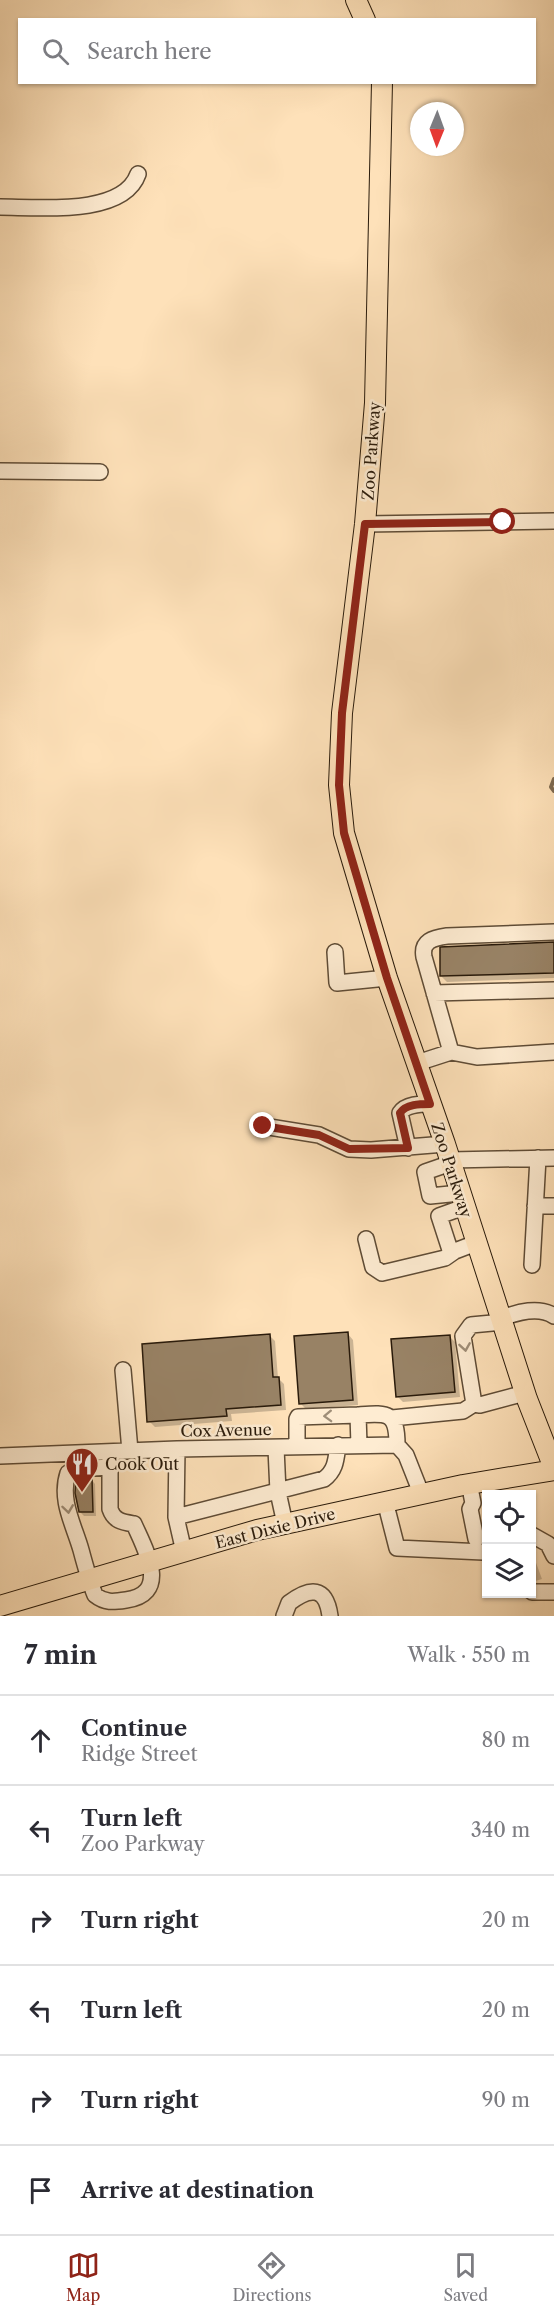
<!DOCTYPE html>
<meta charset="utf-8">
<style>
:root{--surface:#fff;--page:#f2f2f3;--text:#2b2b33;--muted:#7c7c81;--line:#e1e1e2;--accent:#8f2418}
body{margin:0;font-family:"Libre Caslon Text",serif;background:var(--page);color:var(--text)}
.controls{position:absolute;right:18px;bottom:18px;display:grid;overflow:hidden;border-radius:0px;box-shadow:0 2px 4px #0004}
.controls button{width:54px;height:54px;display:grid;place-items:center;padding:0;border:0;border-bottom:2px solid var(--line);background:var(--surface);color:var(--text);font:30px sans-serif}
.compass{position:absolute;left:410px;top:102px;width:54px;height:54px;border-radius:50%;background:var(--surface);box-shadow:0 2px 4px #0004;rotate:181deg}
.stop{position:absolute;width:18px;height:18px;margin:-14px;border:4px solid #8f2418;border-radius:50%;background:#fff}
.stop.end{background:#8f2418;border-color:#fff;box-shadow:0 2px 6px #0008}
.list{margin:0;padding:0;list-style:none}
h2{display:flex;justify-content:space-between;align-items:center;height:78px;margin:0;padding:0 24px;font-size:26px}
h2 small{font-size:20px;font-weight:400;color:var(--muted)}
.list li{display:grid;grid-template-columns:39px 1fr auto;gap:18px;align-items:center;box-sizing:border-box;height:90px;padding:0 24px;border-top:2px solid var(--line)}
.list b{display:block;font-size:22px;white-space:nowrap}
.list p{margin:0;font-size:20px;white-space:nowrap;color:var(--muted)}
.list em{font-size:20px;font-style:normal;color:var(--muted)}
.icon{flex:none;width:33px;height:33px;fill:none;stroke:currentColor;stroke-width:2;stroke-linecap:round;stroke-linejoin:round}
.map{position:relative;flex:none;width:554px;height:1616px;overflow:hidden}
.search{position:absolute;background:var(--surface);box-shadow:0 2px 4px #0004;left:18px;right:18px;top:18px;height:66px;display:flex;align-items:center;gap:15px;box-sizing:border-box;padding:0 21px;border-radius:0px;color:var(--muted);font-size:22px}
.sheet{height:618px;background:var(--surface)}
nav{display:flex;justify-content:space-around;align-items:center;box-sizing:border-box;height:84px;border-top:2px solid var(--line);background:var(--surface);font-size:16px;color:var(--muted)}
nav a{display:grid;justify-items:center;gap:3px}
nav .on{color:var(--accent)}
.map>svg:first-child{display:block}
</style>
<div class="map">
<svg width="554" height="1616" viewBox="0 0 554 1616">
<rect width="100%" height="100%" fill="#fee1b9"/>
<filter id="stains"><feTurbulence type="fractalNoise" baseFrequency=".00333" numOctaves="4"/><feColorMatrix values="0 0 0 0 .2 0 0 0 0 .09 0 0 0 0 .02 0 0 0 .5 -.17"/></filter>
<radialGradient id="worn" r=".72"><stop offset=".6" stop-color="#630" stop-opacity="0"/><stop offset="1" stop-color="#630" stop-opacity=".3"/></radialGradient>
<!-- shadow -->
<path fill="#0003" d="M554,944v34l-107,4 -6,-6z
M348,1334l5,6 5,65 -52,4 -6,-6z
M270,1336l5,5 3,37 6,6 2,26 -55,4 1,7 -77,6 -6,-6z
M449,1336l6,6 5,55 -57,5 -6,-6z
M91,1479l4,5 1,32h-12l-4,-4z
M532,1552l10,27 -10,3z"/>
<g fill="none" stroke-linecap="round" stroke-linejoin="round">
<!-- stream -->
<path stroke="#7e6a50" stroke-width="4" d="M554,779l-3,8 3,4"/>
</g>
<!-- building -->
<path fill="#988265" stroke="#2a1b0b" stroke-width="1.5" d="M554,942v31l-114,3v-29z
M348,1332l5,68 -54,4 -5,-68z
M270,1334l3,43h6l2,28 -55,4 1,7 -80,6 -5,-78z
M450,1335l5,57 -59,5 -5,-58z
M92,1478l1,34h-14l-4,-19 1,-13z"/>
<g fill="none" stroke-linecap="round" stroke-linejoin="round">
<defs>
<path id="minor" d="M0,207c36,0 123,10 138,-33
M0,471l100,1
M365,524l189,-3
M335,952l2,31 50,-5
M434,993l120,-3
M451,1052l26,5 77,-5
M417,1063l34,-11 -27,-95c-3,-16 9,-19 23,-21l107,-4
M263,1126l56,9 30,14 22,1 74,-6
M408,1148l-8,-35c6,-9 20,-9 30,-9
M450,1160l104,-2
M451,1163l-26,9 5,24 30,-3
M535,1206h19
M464,1207l-25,9 11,34 5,1 21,-8
M366,1239l7,28 9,6 63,-15 10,-7
M532,1265l6,-107
M502,1318c16,-6 37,-12 52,-2
M123,1370l7,81
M474,1404l-11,-68 8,-11 32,-3
M392,1418l71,-7 11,-7 6,1 45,-12
M359,1445l-1,-30c29,-2 39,-4 39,30
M297,1447v-28l1,-2 60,-2
M276,1448l2,44 7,32
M110,1452v57c4,12 12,13 24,15 11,25 37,70 -8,76 -13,2 -21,3 -31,-5 -6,-15 -10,-30 -14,-45 -7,-25 -22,-50 -13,-77l8,-4 34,-2
M0,1456l177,-7 220,-4 9,10 15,38
M469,1483l4,20 -3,6 6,30
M385,1501l12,47 86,4
M176,1517l1,-68
M532,1535l16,9 6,12
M184,1552l-8,-35 148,-38c12,-9 12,-20 14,-34
M532,1592h22
M284,1616l5,-13c21,-16 37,-17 41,13"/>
<path id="major" d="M356,0l9,20
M382,82l-7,321 -10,121 -23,189 -3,72 5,48 43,145 58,166 82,255 27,69
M0,1606l257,-76 206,-45 91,-15"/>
</defs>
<!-- minor casing -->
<use href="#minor" stroke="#5f4c36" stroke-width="18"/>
<!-- major casing -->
<use href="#major" stroke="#2a1b0b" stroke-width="22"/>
<!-- minor -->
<use href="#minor" stroke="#feecd2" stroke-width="15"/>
<!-- major -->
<use href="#major" stroke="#fee1b9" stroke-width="20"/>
</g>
<!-- one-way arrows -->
<defs><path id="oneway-chevron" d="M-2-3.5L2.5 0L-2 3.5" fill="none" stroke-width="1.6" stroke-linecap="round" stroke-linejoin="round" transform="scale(1.5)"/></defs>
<g stroke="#9f8e78">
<use href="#oneway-chevron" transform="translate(465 1347) rotate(81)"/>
<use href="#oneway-chevron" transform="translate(328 1416) rotate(178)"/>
<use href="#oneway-chevron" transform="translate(68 1509) rotate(82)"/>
</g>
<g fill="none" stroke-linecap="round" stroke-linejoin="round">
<!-- route -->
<path stroke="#8f2418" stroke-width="8" d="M263,1126l56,9 30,14 59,-1 -8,-35c6,-9 20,-9 30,-9l-43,-126 -43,-145 -5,-48 3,-72 23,-189 138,-2"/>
</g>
<!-- icons -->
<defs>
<symbol id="restaurant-pin" viewBox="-11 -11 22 30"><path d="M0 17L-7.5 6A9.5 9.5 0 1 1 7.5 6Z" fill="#8f2418" stroke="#feecd2"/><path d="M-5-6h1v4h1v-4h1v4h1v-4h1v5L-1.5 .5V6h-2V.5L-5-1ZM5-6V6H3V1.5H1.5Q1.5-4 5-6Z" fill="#fff"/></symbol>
</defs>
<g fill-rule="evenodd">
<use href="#restaurant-pin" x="63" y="1445" width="38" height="52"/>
</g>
<g text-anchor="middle" stroke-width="5" stroke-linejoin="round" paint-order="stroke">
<!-- street labels -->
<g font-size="16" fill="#2a1b0b" stroke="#feecd2">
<text transform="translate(371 451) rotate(-86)" y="6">Zoo Parkway</text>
<text transform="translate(452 1170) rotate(72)" y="6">Zoo Parkway</text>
<text transform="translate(226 1430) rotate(-1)" y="6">Cox Avenue</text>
<text transform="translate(275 1528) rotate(-14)" y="6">East Dixie Drive</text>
</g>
<!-- poi labels -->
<g font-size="16" fill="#2a1b0b" stroke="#feecd2" text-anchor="start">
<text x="105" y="1470">Cook Out</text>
</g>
</g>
<rect width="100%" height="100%" filter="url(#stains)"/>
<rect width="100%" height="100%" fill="url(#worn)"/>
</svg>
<div class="controls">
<button><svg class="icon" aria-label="locate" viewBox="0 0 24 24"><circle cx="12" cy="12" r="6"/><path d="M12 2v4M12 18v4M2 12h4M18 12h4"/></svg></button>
<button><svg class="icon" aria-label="layers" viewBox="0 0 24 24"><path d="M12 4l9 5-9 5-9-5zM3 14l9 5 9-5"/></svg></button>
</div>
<svg class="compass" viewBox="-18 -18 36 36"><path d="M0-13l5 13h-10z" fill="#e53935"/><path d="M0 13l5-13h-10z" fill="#7c7c81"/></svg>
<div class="stop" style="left:503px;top:522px"></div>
<div class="stop end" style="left:263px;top:1126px"></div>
<div class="search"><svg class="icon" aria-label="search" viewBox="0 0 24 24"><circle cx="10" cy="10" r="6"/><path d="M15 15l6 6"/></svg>Search here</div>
</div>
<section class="sheet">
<h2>7 min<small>Walk · 550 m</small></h2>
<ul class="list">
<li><svg class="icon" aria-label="ahead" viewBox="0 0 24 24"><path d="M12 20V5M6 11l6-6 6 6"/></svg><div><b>Continue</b><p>Ridge Street</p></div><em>80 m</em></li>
<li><svg class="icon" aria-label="left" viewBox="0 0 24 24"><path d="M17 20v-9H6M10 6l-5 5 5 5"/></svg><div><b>Turn left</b><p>Zoo Parkway</p></div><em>340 m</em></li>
<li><svg class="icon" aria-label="right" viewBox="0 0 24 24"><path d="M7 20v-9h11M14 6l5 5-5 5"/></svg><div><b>Turn right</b></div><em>20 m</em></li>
<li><svg class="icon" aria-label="left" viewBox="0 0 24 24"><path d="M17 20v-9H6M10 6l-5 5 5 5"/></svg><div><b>Turn left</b></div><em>20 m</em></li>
<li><svg class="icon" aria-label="right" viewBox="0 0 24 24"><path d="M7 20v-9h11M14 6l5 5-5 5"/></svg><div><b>Turn right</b></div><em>90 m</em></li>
<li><svg class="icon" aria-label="arrive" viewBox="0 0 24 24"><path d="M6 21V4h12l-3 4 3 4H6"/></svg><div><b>Arrive at destination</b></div></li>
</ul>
</section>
<nav>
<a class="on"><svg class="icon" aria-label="map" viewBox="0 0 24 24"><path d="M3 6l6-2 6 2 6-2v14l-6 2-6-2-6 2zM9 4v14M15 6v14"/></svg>Map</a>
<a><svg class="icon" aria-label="directions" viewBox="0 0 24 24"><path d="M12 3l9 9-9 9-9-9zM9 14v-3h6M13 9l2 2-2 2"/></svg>Directions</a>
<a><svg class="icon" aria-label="saved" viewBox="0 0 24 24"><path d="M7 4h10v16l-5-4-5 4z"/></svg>Saved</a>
</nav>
